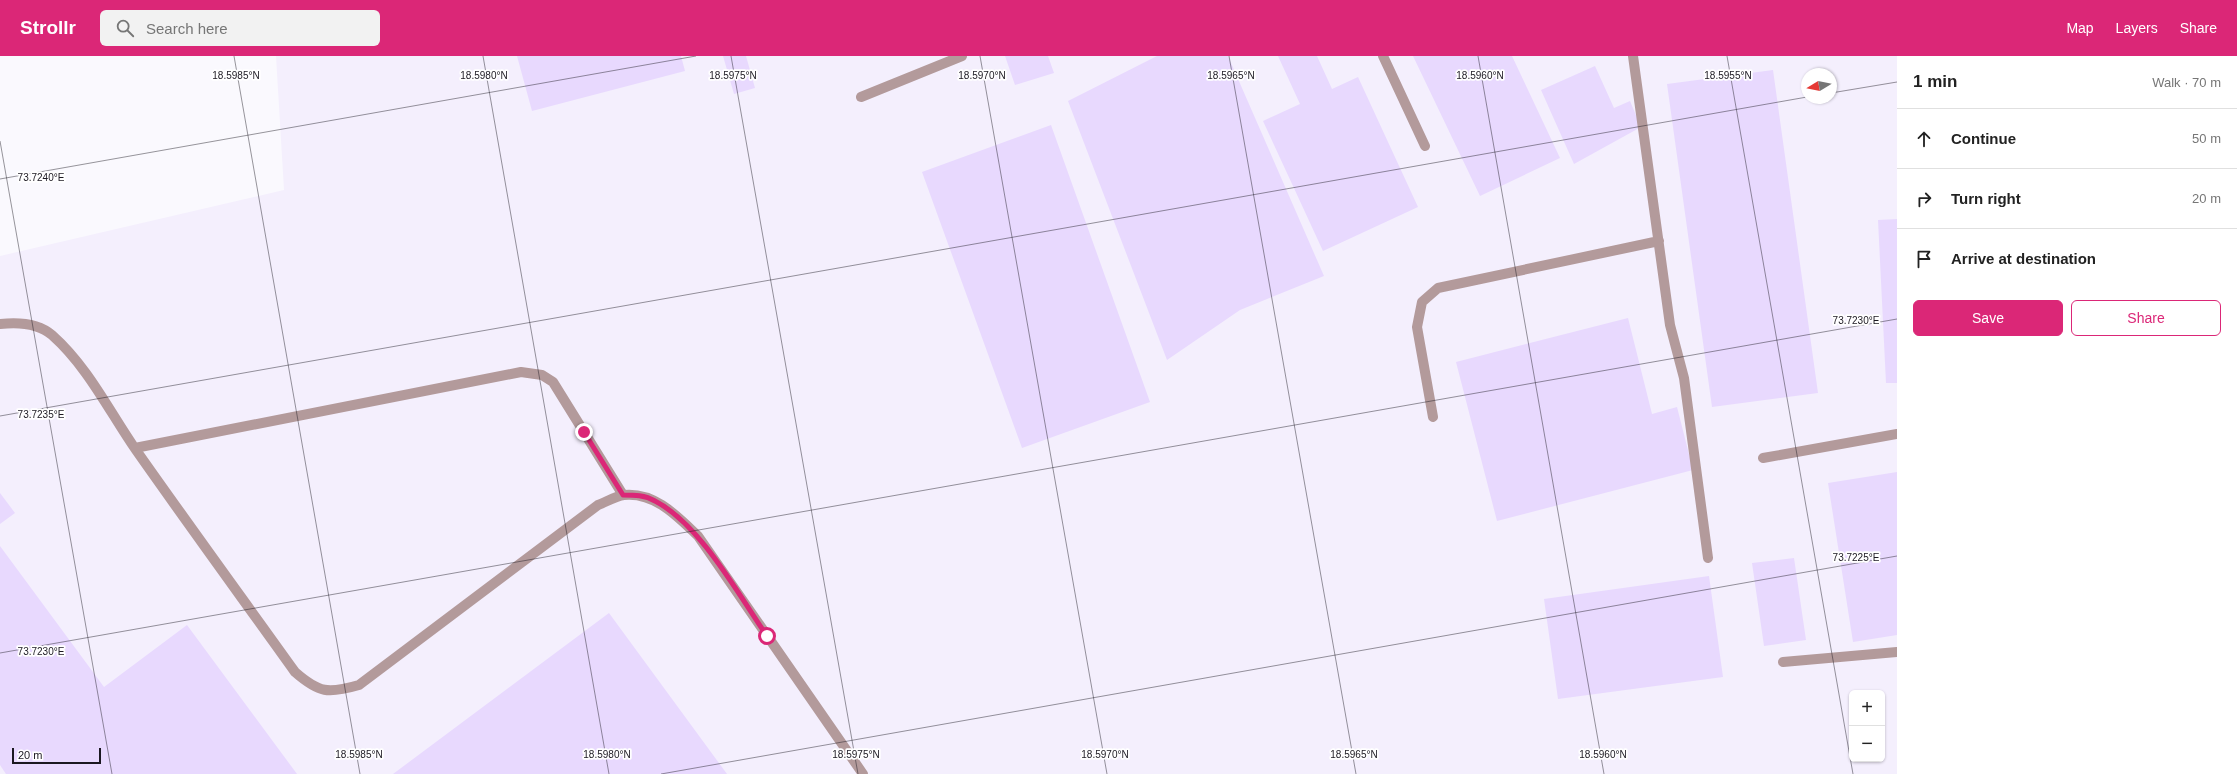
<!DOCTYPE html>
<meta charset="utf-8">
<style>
:root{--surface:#fff;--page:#f2f2f2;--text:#222;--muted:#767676;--line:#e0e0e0;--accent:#db2777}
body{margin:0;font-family:Arial,sans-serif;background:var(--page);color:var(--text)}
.controls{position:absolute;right:12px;bottom:12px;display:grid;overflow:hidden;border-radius:6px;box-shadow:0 1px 3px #0004}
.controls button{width:36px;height:36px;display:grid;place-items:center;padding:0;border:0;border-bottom:1px solid var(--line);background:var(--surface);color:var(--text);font:20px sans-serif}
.compass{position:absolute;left:1801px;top:12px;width:36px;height:36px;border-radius:50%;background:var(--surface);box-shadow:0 1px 3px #0004;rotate:260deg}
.scale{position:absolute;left:12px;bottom:10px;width:89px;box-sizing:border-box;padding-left:4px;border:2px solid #1b1821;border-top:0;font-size:11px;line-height:14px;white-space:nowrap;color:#1b1821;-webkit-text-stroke:3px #fff;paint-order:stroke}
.stop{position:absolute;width:12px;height:12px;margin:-9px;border:3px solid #db2777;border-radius:50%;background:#fff}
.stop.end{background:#db2777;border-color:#fff;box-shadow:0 1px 4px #0008}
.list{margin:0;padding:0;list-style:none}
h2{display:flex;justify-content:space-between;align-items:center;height:52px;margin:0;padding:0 16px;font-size:17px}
h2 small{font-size:13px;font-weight:400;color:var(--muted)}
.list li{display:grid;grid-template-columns:26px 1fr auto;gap:12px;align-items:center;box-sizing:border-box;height:60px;padding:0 16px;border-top:1px solid var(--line)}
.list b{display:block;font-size:15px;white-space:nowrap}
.list em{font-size:13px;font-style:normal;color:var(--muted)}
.actions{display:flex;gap:8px;padding:12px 16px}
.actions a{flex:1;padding:9px 0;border:1px solid var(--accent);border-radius:6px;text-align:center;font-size:14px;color:var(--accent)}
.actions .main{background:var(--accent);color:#fff}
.icon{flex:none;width:22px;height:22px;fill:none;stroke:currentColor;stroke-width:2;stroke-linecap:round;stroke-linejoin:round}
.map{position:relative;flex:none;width:1897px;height:718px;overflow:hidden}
header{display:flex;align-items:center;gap:24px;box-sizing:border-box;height:56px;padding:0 20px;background:var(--accent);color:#fff}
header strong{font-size:19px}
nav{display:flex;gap:22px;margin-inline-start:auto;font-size:14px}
.search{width:280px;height:36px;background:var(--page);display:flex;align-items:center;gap:10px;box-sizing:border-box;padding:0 14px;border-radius:6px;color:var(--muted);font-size:15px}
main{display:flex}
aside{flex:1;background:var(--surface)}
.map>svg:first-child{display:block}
</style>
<header>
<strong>Strollr</strong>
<div class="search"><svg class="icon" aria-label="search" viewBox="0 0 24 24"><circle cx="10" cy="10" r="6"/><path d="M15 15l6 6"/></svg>Search here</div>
<nav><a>Map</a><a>Layers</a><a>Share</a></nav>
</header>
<main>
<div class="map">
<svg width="1897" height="718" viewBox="0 0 1897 718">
<rect width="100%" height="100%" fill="#faf9fe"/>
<!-- built -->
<path fill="#f4effd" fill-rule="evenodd" d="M276,0h1621v718h-1897v-518l284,-66zM1807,18h24v24h-24zM1852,637h30v66h-30z"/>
<!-- building -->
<path fill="#e8d9fe" d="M517,0h164l4,15 -153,40z
M723,0h23l9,32 -21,6z
M1005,0h43l6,17 -39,12z
M1157,0h71l96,220 -84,34 -73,50 -99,-259z
M1278,0h39l15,33 26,-12 60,130 -95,44 -60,-130 37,-17z
M1413,0h99l48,102 -80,38z
M1595,10l19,42 16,-7 11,26 -67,37 -33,-74z
M1773,14l45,323 -106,14 -45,-323z
M1051,69l99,277 -128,46 -100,-276z
M1897,163v164h-11l-8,-163z
M1628,262l24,96 25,-7 16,63 -196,51 -41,-159z
M1897,416v163l-44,7 -25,-159z
M0,437l15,20 -15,11z
M0,490l104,141 83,-62 110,149h-291l-6,-9z
M1794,502l12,82 -42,6 -12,-83z
M1709,520l14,101 -165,22 -14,-100z
M609,557l118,161h-334z"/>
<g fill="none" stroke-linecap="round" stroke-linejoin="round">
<!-- service -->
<path stroke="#b39a9b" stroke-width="10" d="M1383,0l42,90
M1633,0l37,269 14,53 24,180
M861,41l101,-41
M0,268c18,-2 38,-1 52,11 36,32 57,76 84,115 52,74 106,148 159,222 24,21 33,22 64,13l239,-180c8,-3 18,-9 26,-10 31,-3 53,21 74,41l165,238
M1433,361l-16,-90 5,-25 16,-14 221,-47
M135,392l386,-76 21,3 11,7 70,113
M1763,402l134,-24
M1783,606l114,-10"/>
</g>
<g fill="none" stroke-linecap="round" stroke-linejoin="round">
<!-- route -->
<path stroke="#db2777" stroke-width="5" d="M584,376l39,63c11,0 22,0 32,6 45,23 83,93 112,135"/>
</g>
<!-- ticks -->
<path fill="none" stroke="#1b1821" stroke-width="1" stroke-opacity="0.45" d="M234,0l126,718M483,0l126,718M731,0l127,718M980,0l127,718M1229,0l127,718M1478,0l126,718M1727,0l126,718M1831,37l66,-11M0,85l112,633M0,123l696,-123M0,360l1807,-319M0,597l1897,-334M661,718l1236,-218"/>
<g font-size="10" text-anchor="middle" fill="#1b1821" stroke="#fff" stroke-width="3.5" stroke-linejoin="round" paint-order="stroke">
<text x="236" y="23">18.5985°N</text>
<text x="484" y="23">18.5980°N</text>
<text x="733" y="23">18.5975°N</text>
<text x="982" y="23">18.5970°N</text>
<text x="1231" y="23">18.5965°N</text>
<text x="1480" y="23">18.5960°N</text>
<text x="1728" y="23">18.5955°N</text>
<text x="41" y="125">73.7240°E</text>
<text x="1856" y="268">73.7230°E</text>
<text x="41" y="362">73.7235°E</text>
<text x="1856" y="505">73.7225°E</text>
<text x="41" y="599">73.7230°E</text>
<text x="359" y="702">18.5985°N</text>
<text x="607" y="702">18.5980°N</text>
<text x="856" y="702">18.5975°N</text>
<text x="1105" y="702">18.5970°N</text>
<text x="1354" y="702">18.5965°N</text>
<text x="1603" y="702">18.5960°N</text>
</g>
</svg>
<div class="controls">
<button>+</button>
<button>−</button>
</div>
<svg class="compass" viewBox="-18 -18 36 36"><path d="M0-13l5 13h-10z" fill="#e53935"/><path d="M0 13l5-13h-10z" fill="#767676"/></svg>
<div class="scale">20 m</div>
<div class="stop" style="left:767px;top:580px"></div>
<div class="stop end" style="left:584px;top:376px"></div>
</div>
<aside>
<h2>1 min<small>Walk · 70 m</small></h2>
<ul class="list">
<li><svg class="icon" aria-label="ahead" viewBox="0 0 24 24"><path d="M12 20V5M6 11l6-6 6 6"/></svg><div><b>Continue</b></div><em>50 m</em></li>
<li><svg class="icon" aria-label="right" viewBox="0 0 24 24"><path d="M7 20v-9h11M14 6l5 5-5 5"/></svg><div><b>Turn right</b></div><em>20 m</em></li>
<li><svg class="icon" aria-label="arrive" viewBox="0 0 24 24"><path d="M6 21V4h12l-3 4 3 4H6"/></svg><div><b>Arrive at destination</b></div></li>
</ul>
<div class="actions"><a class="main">Save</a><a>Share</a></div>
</aside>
</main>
